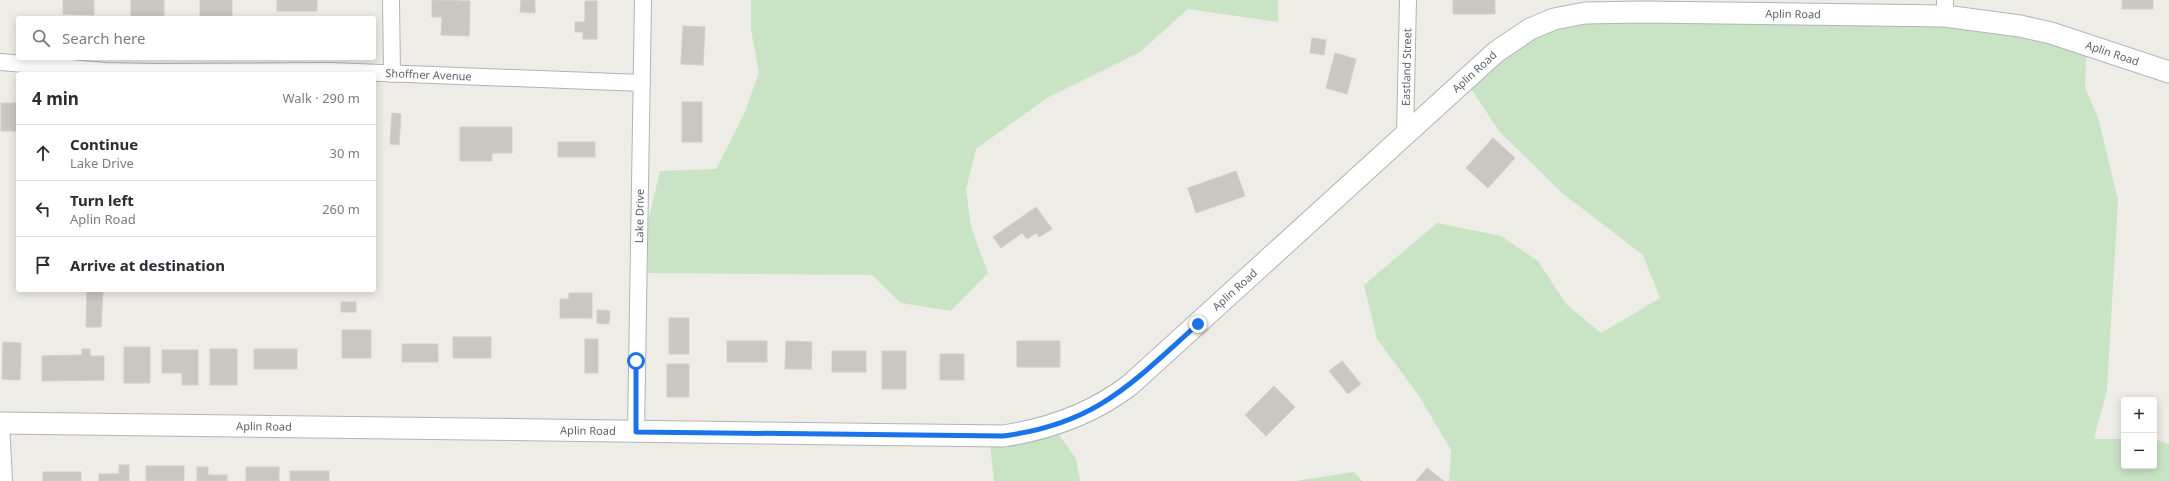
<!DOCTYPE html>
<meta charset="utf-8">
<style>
:root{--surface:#fff;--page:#f7f7f7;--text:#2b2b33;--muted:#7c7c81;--line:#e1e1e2}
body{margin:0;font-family:"Noto Sans",sans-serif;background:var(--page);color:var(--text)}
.controls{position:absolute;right:12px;bottom:12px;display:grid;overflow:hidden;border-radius:4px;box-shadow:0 2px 10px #0003}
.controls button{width:36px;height:36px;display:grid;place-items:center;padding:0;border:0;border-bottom:1px solid var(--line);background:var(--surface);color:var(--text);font:20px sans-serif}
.stop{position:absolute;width:12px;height:12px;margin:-9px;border:3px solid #1a73e8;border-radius:50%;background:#fff}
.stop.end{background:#1a73e8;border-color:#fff;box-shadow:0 1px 4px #0008}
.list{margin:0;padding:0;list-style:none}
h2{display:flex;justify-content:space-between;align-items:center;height:52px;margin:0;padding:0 16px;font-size:17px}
h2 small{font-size:13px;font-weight:400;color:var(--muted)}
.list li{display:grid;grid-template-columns:26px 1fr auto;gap:12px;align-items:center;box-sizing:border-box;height:56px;padding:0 16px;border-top:1px solid var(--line)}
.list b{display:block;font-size:15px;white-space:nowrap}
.list p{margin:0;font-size:13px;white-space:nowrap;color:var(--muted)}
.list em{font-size:13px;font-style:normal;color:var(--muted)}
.icon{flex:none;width:22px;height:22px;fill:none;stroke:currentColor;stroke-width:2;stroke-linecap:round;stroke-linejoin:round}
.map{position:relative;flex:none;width:2169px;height:481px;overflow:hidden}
.search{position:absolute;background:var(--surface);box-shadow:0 2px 10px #0003;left:16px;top:16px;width:360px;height:44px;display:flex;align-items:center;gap:10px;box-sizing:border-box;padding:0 14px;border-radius:4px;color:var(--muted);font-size:15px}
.panel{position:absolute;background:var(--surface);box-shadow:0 2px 10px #0003;left:16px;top:72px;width:360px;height:220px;border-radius:4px}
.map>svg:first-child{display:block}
</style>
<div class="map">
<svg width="2169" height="481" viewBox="0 0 2169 481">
<rect width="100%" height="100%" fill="#eeece6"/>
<!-- green -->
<path fill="#c9e4c5" d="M751,0h527v22l-90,-13 -48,43 -93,46 -71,51 -10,40 5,38 17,46 -37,38 -50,-8 -29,-28 -224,-2 -1,-47 13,-55 56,-2 28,-55 15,-41 -8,-43z
M1586,22l359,3 74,9 67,20 -1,34 13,29 20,83 -11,190 -13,49h30v27h30v-27l15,5v37h-720l2,-31 -32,-54 -42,-57 -13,-54 73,-62 64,13 37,25 28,43 35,29 59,-35 -17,-43 -81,-62 -63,-62 -29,-44c19,-18 39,-37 63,-50 16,-9 35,-12 53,-15z
M1058,433l18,26 4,22h-86l-4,-37z
M1354,472l8,9h-67z"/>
<!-- building -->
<path fill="#cac7c3" stroke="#d3cdc5" d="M63,0h31v15l-31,-1z
M131,0h33v18l-33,-1z
M200,0h32v18h-32z
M277,0h40v11h-40z
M432,0l38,1 -1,35 -28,-1 1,-18h-10z
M521,0h14v13l-15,-1z
M1453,0h42v14h-42z
M2122,0h31v9h-31z
M585,1h12v38h-14v-7h-8v-10h10z
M683,26l22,1 -2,38 -22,-1z
M1312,38l14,2 -2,15 -14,-2z
M1335,53l21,6 -9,35 -21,-6z
M682,102h20v40h-20z
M1,103h17v28h-17z
M392,113l9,1 -2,31 -9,-1z
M460,127h52v26h-20v8h-32z
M1493,138l22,20 -27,30 -22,-20z
M558,142h37v15h-37z
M1236,171l9,25 -49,17 -8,-25z
M1036,207l16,22 -13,8 -3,-4 -9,6 -5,-6 -21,15 -8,-11z
M87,290h16l-2,37h-15z
M569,293h23v25h-32v-19h9z
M341,302h15v10h-15z
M597,310l13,1 -1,13 -12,-1z
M669,318h20v36h-20z
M342,330h29v28h-29z
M453,337h38v21h-38z
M585,339h13v34h-13z
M727,341h40v21h-40z
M786,341l26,1 -1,27h-26z
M1017,341h43v26h-43z
M3,342l18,1 -1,37 -18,-1z
M402,344h36v18h-36z
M124,347h26v36h-26z
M82,349h8v7h14v24l-62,1v-25l40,-1z
M210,349h27v36h-27z
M254,349h43v20h-43z
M162,350h36v35h-16v-12h-20z
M832,351h34v21h-34z
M882,351h24v38h-24z
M940,354h24v26h-24z
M1342,361l19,23 -13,10 -19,-23z
M667,364h22v33h-22z
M1274,386l21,21 -29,29 -21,-21z
M119,465h10v16h-30v-7h20z
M146,466h38v15h-38z
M197,467h11v8h19v6h-30z
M246,467h33v14h-33z
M1427,468l17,13h-28z
M290,471h39v10h-39z
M43,472h38v9h-38z"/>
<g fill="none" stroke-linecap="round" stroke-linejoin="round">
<defs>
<g id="minor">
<path d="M391,0l1,74"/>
<path d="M1945,16v-16"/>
<path id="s1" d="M0,62l105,9 50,1 175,-1 312,12"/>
<path id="s2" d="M1405,135l3,-135"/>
<path d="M1,423l3,58"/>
<path id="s3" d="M636,432l7,-432"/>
</g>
<g id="tertiary">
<path id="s4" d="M0,423l1003,13c47,-7 89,-22 127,-51l366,-333 34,-23 24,-10 31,-6 59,-1 301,4 75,10 31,7 118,39"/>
</g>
</defs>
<!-- minor casing -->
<use href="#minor" stroke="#b1b4b7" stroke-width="18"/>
<!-- tertiary casing -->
<use href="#tertiary" stroke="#b1b4b7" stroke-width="23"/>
<!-- minor -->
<use href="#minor" stroke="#fff" stroke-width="16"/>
<!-- tertiary -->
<use href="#tertiary" stroke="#fff" stroke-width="21"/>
</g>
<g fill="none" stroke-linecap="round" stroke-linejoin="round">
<!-- route -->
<path stroke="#1a73e8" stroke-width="5" d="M636,361v71l367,4c93,-12 128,-52 195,-112"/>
</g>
<g text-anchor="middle" stroke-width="3" stroke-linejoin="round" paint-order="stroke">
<!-- street labels -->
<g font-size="11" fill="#5e6265" stroke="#fff">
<text dy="4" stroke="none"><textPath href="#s4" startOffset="1943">Aplin Road</textPath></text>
<text dy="4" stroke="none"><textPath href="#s4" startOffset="2267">Aplin Road</textPath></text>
<text dy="4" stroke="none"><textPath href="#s2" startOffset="68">Eastland Street</textPath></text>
<text dy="4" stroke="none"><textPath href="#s4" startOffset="1607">Aplin Road</textPath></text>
<text dy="4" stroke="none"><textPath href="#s1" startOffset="429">Shoffner Avenue</textPath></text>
<text dy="4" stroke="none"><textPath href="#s3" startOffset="216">Lake Drive</textPath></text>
<text dy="4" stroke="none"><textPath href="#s4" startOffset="1283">Aplin Road</textPath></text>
<text dy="4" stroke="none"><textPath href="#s4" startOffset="264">Aplin Road</textPath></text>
<text dy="4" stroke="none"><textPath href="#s4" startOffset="588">Aplin Road</textPath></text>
</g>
</g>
</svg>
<div class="controls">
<button>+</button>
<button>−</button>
</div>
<div class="stop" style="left:636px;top:361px"></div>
<div class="stop end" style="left:1198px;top:324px"></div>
<div class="search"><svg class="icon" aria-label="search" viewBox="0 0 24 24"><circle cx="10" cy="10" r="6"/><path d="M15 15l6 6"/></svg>Search here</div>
<section class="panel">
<h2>4 min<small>Walk · 290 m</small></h2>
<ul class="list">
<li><svg class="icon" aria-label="ahead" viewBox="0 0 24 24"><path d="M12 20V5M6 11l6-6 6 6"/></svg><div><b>Continue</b><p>Lake Drive</p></div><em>30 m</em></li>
<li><svg class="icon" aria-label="left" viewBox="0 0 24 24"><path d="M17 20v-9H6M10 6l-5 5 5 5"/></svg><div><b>Turn left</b><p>Aplin Road</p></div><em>260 m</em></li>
<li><svg class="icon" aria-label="arrive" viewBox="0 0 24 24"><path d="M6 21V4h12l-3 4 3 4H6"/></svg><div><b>Arrive at destination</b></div></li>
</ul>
</section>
</div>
